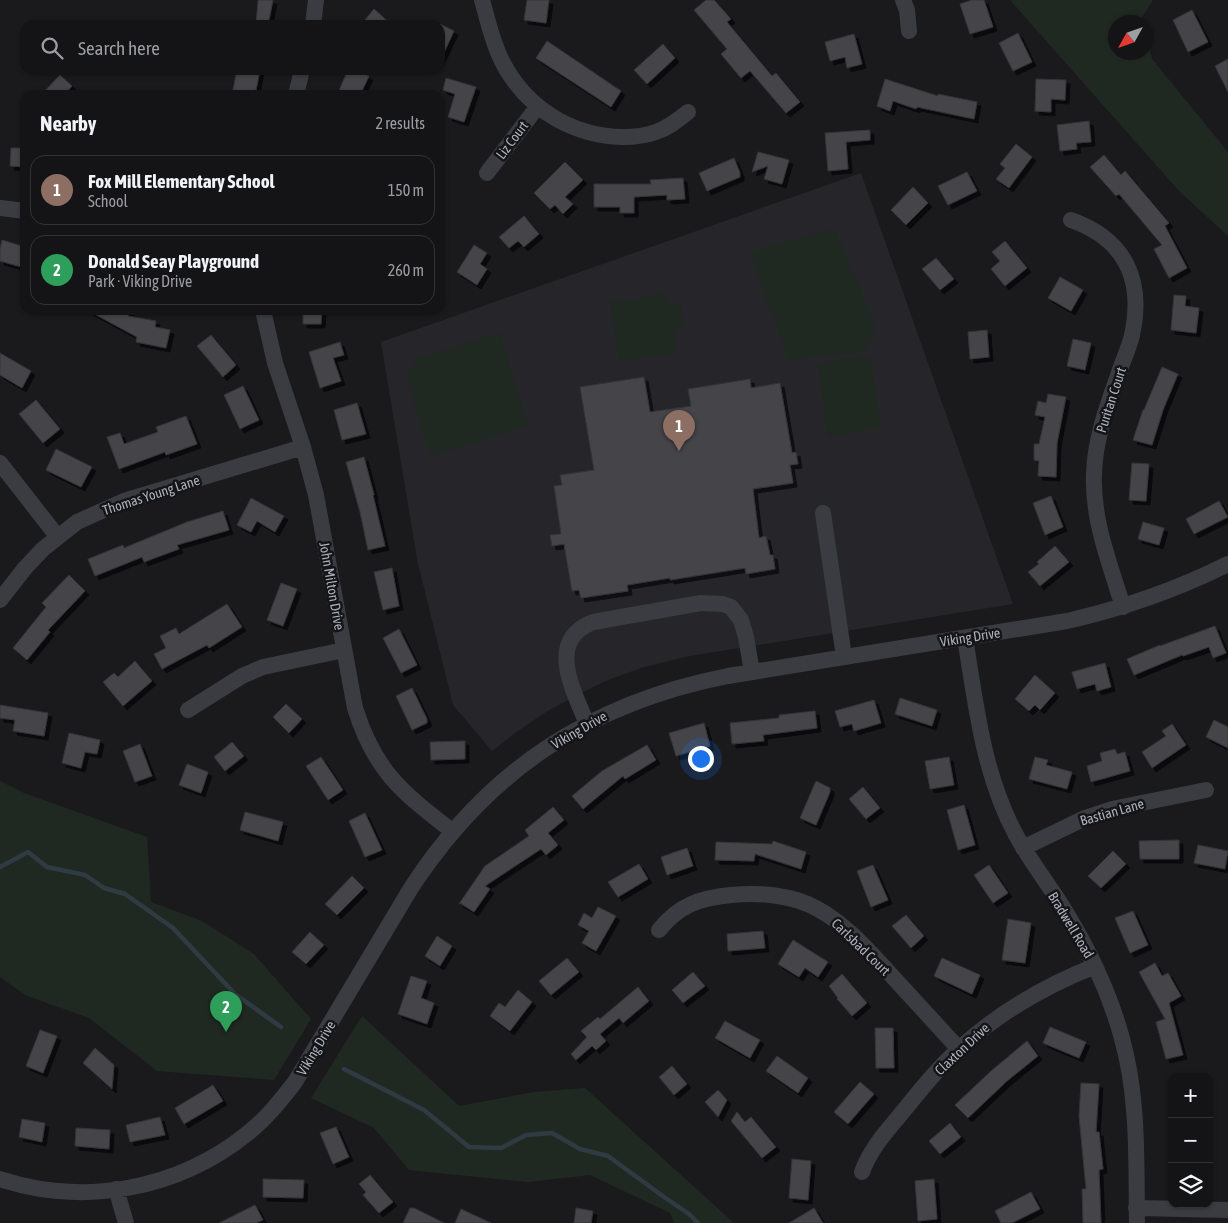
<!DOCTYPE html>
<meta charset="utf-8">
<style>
:root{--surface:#141416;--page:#212123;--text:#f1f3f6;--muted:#9d9ea1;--line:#333335;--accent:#ffba31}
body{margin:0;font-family:"Asap Condensed",sans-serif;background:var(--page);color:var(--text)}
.controls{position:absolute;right:15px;bottom:15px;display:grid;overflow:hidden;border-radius:10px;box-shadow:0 1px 4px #0004}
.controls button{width:45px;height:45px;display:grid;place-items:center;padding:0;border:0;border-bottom:1px solid var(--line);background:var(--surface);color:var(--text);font:25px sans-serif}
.compass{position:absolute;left:1108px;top:15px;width:45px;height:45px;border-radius:50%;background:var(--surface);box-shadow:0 1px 4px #0004;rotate:230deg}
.you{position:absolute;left:700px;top:758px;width:18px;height:18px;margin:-12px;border:4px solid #fff;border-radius:50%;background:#1a73e8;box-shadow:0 0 0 8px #1a73e833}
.badge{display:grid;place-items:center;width:32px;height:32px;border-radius:50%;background:var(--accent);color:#fff;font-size:16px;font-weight:700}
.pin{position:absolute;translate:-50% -41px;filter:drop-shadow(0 1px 2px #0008)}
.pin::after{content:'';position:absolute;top:26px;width:18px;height:15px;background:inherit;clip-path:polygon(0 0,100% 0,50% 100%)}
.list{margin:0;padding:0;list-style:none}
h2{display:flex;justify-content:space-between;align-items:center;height:65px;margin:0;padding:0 20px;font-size:21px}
h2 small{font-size:16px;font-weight:400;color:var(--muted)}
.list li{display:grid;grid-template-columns:32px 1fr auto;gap:15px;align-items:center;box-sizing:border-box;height:70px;margin:0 10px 10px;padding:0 10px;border:1px solid var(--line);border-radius:15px}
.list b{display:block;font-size:19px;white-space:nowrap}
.list p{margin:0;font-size:16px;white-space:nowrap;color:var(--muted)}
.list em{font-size:16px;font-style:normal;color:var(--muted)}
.icon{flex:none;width:28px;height:28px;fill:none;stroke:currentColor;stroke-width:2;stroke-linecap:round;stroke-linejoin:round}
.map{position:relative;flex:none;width:1228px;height:1223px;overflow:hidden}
.search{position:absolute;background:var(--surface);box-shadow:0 1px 4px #0004;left:20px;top:20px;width:425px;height:55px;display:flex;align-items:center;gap:12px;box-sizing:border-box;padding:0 18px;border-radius:15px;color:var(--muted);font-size:19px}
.panel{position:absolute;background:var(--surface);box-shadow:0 1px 4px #0004;left:20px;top:90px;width:425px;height:225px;border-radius:15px}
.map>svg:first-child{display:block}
</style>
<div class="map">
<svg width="1228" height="1223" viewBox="0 0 1228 1223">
<defs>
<filter id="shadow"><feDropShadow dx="4" dy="4" stdDeviation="0" flood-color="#0009"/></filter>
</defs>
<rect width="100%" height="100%" fill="#1a1a1d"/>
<!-- built -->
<path fill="#26262a" d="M861,173l152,431 -323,52 -46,11 -36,13 -29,14 -33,18 -31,21 -23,18 -39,-46 -36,-146 -36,-217z"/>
<!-- green -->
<path fill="#202921" d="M1010,0h143l-12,19 1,3h-26v30h30v-17l6,24 76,93v84l-49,-45z
M825,230l11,3 40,92 -10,26 -78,9 -38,-107z
M668,294l2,12 10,-2 4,22 -11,3 5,24 -59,9 -9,-60z
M500,333l28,93 -98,31 -24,-82 10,-16z
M870,355l11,73 -53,9 -11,-74z
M0,781l24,12 123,44 4,65 51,19 52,33 57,65 -37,61 -117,-9 -68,-53 -64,-23 -25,-18z
M362,1016l97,90 75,-14 51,-4 149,135h-60l-4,-10 -80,-38 -62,7 -119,-12 -35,-42 -63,-30z"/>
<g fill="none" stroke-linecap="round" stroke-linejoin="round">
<!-- stream -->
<path stroke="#2f3a43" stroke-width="4.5" d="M0,867l28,-15 19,15 38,8 19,13 21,6 48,34 62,66 46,33
M344,1069l80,41 45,37 32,1 25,-13 26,-2 28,16 28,7 56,41 25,17 9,9"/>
</g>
<!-- building -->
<path fill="#44454a" stroke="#343439" filter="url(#shadow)" d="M258,0h15l-5,25h-12z
M527,0h22l-3,23 -22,-3z
M706,0h8l17,19 -4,3 45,54 4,-3 24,29 -14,11 -36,-42 -9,7 -20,-24 6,-5 -33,-39z
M972,0h12l9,27 -23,7 -10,-30z
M374,9l18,16h-31z
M1192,10l16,32 -20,10 -15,-32z
M440,24l14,7 -14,30z
M1018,33l14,29 -19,9 -14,-28z
M854,34l8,30 -15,4 -2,-11 -15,4 -5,-19z
M547,41l74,50 -10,16 -75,-49z
M663,44l12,14 -28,26 -13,-14z
M1228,59v33l-13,-26z
M237,70h23l-5,25h-23z
M348,70h8l13,6 -9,19h-23z
M60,75l12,11 -8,9h-23z
M446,78l30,9 -12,35 -16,-5 7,-23 -12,-4z
M885,79l53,17v-2l39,8 -3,17 -57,-12 -1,2 -23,-8 -3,10 -13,-5z
M1036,79l30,1 -1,20 -14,-1v13l-16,-1z
M1089,121l2,21 -15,1 1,6 -17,2 -3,-26z
M870,130v10l-24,2 2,27 -20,2 -3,-38z
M1016,144l16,13 -23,31 -13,-9 9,-11 -5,-4z
M11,148h14v19l-15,-1z
M758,152l31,8 -7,24 -18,-5 4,-13 -16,6z
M1104,155l17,20 4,-4 44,52 -4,3 22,42 -18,10 -15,-29 8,-4 -43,-51 -3,2 -26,-29z
M734,158l6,15v4l-33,14 -8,-18z
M565,162l18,18 -18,17 8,7 -10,10 -8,-9 -5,4 -16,-16z
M967,172l10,19 -29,14 -10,-19z
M683,178l2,21 -18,1v-5l-33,2v16h-14v-6h-26v-23h57l-1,-4z
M913,187l15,16 -22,22 -15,-15z
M524,216l15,18 -15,13 -6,-6 -9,7 -10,-11z
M2,240l23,7v21l-25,-7v-12z
M1005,241l22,27 -22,18 -14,-17 9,-8 -8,-9z
M474,245l13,8 -7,11 7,5 -10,16 -20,-13z
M936,258l18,21 -14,11 -18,-21z
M1060,277l23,13 -12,21 -23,-13z
M1174,295l12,1 -1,10 14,2 -3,25 -25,-3z
M87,310h44l-3,6 28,5 -1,6 15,3 -4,18 -30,-6 1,-5z
M303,310h19l-1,14h-18z
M987,330l2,27 -19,2 -2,-27z
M211,335l25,30 -13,12 -26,-31z
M1073,339l18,4 -6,27 -18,-4z
M340,342l4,13 -11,3 8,23 -21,7 -11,-36z
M0,353l31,18 -9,17 -22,-13z
M1162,367l16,7 -15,36 -11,35 -19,-5 10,-30h1z
M644,377l6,35 41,-6 -3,-17 62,-10 1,9 29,-5 12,70 4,-1 2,12 -8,1 3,18 -40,6 6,49 7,-2 4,19h3l2,14 -29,5 -1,-6 -75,12v-2l-43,7 1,6 -47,7 -2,-8 -7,1 -8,-47 -12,2 -2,-11 11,-1 -7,-48 8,-1 -2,-10 34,-5 -14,-83z
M243,386l16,34 -19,9 -16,-34z
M1048,394l18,3 -9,46 -1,34 -18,-1 1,-15 -5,-1v-16h5l6,-27 -10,-2 3,-14 8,2z
M36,400l24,29 -17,14 -24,-29z
M357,403l9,31 -24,6 -8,-30z
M186,416l11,28 -31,11 -1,-3 -46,17 -12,-32 13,-4 4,11 34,-12 -2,-5z
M56,449l36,18 -11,20 -35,-17z
M364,457l10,38h-1l12,51 -17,4 -8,-38 -14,-50z
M1132,463l17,1 -3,37 -17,-1z
M1051,496l12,31 -18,8 -12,-32z
M251,498l33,18 -9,16 -18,-11 -6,11 -14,-7z
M1219,501l9,16 -34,17 -8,-15z
M223,511l6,19 -52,15 2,4 -35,13 -2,-5 -47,19 -7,-17 35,-14 1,3 63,-26z
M1143,522l21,6 -5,17 -21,-6z
M1055,546l14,16 -29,24 -12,-14 11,-8 -2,-2z
M392,568l7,38 -16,4 -9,-38z
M69,575l16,16 -37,39 2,2 -23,28 -14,-12 33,-41 -4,-4z
M281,583l16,6 -14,37 -16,-6z
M227,604l15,23 -33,21 -2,-3 -45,24 -8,-15 12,-6 -6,-12 16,-8 3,6z
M1215,626l11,27 -13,5 -4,-11 -26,9 -1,-1 -48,20 -7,-16 33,-14v1z
M399,629l18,36 -16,8 -18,-35z
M135,661l17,20 -29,25 -20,-24 11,-9 4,4z
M1105,663l6,24 -14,4 -2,-7 -18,5 -5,-17z
M1035,675l20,18 -15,17 -5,-5 -6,6 -14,-12z
M412,688l15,31v4l-15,7 -16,-34z
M900,698l37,12 -5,16 -37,-12z
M874,700l7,23 -27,8 -2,-7 -12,3 -5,-16z
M286,704l16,15 -13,14 -16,-16z
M0,705l48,8 -4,23 -31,-5 2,-11 -15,-2z
M815,711l2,17 -54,7 1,6 -32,3 -2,-21 49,-5v-3z
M1214,720l14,7v21l-22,-11z
M704,723l6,23 -34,10 -7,-23z
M1172,724l14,21 -34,23 -10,-16 24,-16 -4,-5z
M69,733l31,7 -3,14 -12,-2 -4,16 -19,-5z
M465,741v18l-34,1 -1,-18z
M232,742l12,14 -19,15 -11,-14z
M140,744l12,32 -17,6 -12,-31z
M647,745l9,15 -31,19 -2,-3 -40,33 -11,-13 30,-25z
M1115,749l2,5 8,-2 5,19 -39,11 -4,-16 15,-5 -2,-8z
M321,757l22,33 -15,10 -22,-34z
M949,757l5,28 -24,4 -5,-28z
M1035,757l13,3 -2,5 26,7 -5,17 -38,-10z
M187,764l21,8 -7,21 -22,-8z
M816,781l14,7v4l-14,33 -16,-7z
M863,787l17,21 -14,11 -17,-20z
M964,805l11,40 -17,5 -11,-40z
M553,807l11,13 -16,13 10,12 -12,10 -5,-6 -56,37 5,3 -16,23 -14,-9 -1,1 26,-38 44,-30 -4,-6z
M245,812l38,10 -5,19 -38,-11z
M365,813l17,37 -17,7 -16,-36z
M1179,840v19h-39l-1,-18z
M773,841l33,11 -5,17 -46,-15 -1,7 -39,-1 1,-18 56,2z
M1198,845l30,6 -3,18 -31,-6z
M687,848l6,18 -26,9 -6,-18z
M1113,851l13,13 -25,24 -13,-12z
M639,864l9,15 -30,18 -10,-15z
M873,865l15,35 -17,7 -14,-36z
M989,865l19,28 -15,10 -19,-28z
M352,876l12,12 -27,27 -12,-11z
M598,907l18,9 -20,35 -14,-8 7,-12 -11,-6 6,-12 8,5z
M1133,911l15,34 -18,8 -15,-35z
M906,915l18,21 -13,12 -19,-22z
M1008,919l23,4 -6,40 -23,-3z
M763,931l2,17 -37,3 -1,-17z
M310,932l14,13 -18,19 -14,-12z
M437,936l15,10 -12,20 -15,-10z
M793,940l35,22 -10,15 -13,-9 -6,9 -21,-13z
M567,958l12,14 -28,23 -12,-14z
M942,958l38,17 -8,19 -38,-18z
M1155,963l7,13 6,-3 13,23 -12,7 14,52 -17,4 -10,-37 9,-3 -26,-47z
M693,972l12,14 -22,17 -11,-13z
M842,974l25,29 -15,13 -15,-17 1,-1 -9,-12z
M411,976l16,5 -6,17 13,5 -7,21 -29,-10z
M638,987l11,14 -26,22 -4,-5 -19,16 6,7 -10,9 -4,-4 -16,14 -5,-6 16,-17 -6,-6 17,-14 2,2z
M518,990l14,12 -22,29 -20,-15 9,-13 6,4z
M725,1021l35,19 -10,18 -35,-20z
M1050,1027l36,15 -7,16 -36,-15z
M875,1028h18l1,40h-18z
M40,1030l17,6 -14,37 -17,-7z
M1027,1041l11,15 -31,25 -39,37 -13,-13 36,-34z
M95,1048l19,17 -2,24 -29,-26z
M777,1056l31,22 -10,15 -32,-22z
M672,1066l15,18 -13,11 -15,-18z
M860,1082l14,12 -26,30 -14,-12z
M1081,1083l18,1 -3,48h3l4,37 -4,1 2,53h-18l-1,-34h4l-7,-73z
M213,1085l10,16 -39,23 -9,-16z
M718,1090l9,10 -9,17 -13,-15z
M737,1112l8,10 6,-5 25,30 -14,11 -31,-37z
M160,1117l5,18 -35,7 -4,-17z
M22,1119l23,4 -3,19 -23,-5z
M950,1123l11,14 -21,17 -11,-13z
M336,1127l13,30 -16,7 -13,-31z
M76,1128l34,2 -1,19 -34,-3z
M792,1159l19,2 -3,39 -19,-2z
M370,1175l23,27 -14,11 -16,-18 3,-3 -7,-8z
M263,1179l41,1 -1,18 -40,-1z
M934,1179l3,40 -19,2 -3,-40z
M1031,1192l9,17 -28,14h-11l-6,-12z
M255,1205l8,15 -7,3h-37z
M410,1208h4l30,15h-41z
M576,1208l17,3 -2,12h-17z
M814,1208l9,15h-34z
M461,1209l30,14h-36z"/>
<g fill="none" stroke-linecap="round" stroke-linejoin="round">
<!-- minor -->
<path stroke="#3b3c42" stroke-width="16" d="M482,0c7,25 13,53 28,75 25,38 66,61 112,62 12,0 23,-1 34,-5 12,-4 22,-12 32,-20
M903,0l4,10 2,21
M313,25l3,-25
M296,95l6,-25
M487,173l51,-67
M0,208l25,3
M1071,220c54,19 73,60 61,115 -2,9 -6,19 -10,29 -12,35 -27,71 -28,110 -2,46 16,90 29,133
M263,310l12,53 28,84 13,48 39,213c20,64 47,84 97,123
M0,463l57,73
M823,513l21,144
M0,600l25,-32 18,-19 34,-27 47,-21 179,-54
M965,638c11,67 18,136 51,197 15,28 35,52 51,79 23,38 42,78 54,121 18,62 15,125 16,188
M188,710l54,-34 21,-9 81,-17
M587,724c-13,-33 -42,-83 6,-102l108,-19 22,1 8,3 10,13 5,17 6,35
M1023,848l62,-30 27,-9 94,-19
M659,930c20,-25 41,-32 72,-35 27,-3 61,0 85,13 30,16 53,43 76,68 22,24 44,48 67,73
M862,1172c9,-25 27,-43 43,-63 17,-21 34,-42 54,-60 40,-37 86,-63 136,-83
M0,1179c85,28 179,10 248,-46 18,-14 33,-33 47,-51l116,-194c77,-118 179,-185 317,-212l339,-55c57,-13 109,-31 161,-57
M116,1189l10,34
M1136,1208l92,2"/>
</g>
<g text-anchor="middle" stroke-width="5" stroke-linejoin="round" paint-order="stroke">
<!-- street labels -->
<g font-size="14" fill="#acb1bd" stroke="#151518">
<text transform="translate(512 140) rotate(-53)" y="5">Liz Court</text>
<text transform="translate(1111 400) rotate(-72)" y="5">Puritan Court</text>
<text transform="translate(151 495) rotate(-18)" y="5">Thomas Young Lane</text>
<text transform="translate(332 586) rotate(80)" y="5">John Milton Drive</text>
<text transform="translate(970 637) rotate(-9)" y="5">Viking Drive</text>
<text transform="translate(579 730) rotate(-30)" y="5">Viking Drive</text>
<text transform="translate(1112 812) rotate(-16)" y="5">Bastian Lane</text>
<text transform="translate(1071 925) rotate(59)" y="5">Bradwell Road</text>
<text transform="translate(861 947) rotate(44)" y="5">Carlsbad Court</text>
<text transform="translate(316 1048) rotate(-59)" y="5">Viking Drive</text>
<text transform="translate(962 1049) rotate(-43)" y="5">Claxton Drive</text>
</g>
</g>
</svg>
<div class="controls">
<button>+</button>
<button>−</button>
<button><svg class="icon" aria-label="layers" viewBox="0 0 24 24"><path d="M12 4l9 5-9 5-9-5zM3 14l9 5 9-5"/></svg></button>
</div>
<svg class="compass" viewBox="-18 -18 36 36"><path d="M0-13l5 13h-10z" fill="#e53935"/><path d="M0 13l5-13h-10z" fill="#9d9ea1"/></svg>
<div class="you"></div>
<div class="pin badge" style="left:679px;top:451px;background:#8d6e63">1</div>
<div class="pin badge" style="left:226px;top:1032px;background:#2e9e5b">2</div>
<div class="search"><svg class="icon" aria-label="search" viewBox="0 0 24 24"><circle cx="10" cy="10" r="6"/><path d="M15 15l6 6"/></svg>Search here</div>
<section class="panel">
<h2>Nearby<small>2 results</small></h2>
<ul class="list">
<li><span class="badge" style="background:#8d6e63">1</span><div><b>Fox Mill Elementary School</b><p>School</p></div><em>150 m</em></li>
<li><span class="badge" style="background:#2e9e5b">2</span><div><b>Donald Seay Playground</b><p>Park · Viking Drive</p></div><em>260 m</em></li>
</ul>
</section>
</div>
